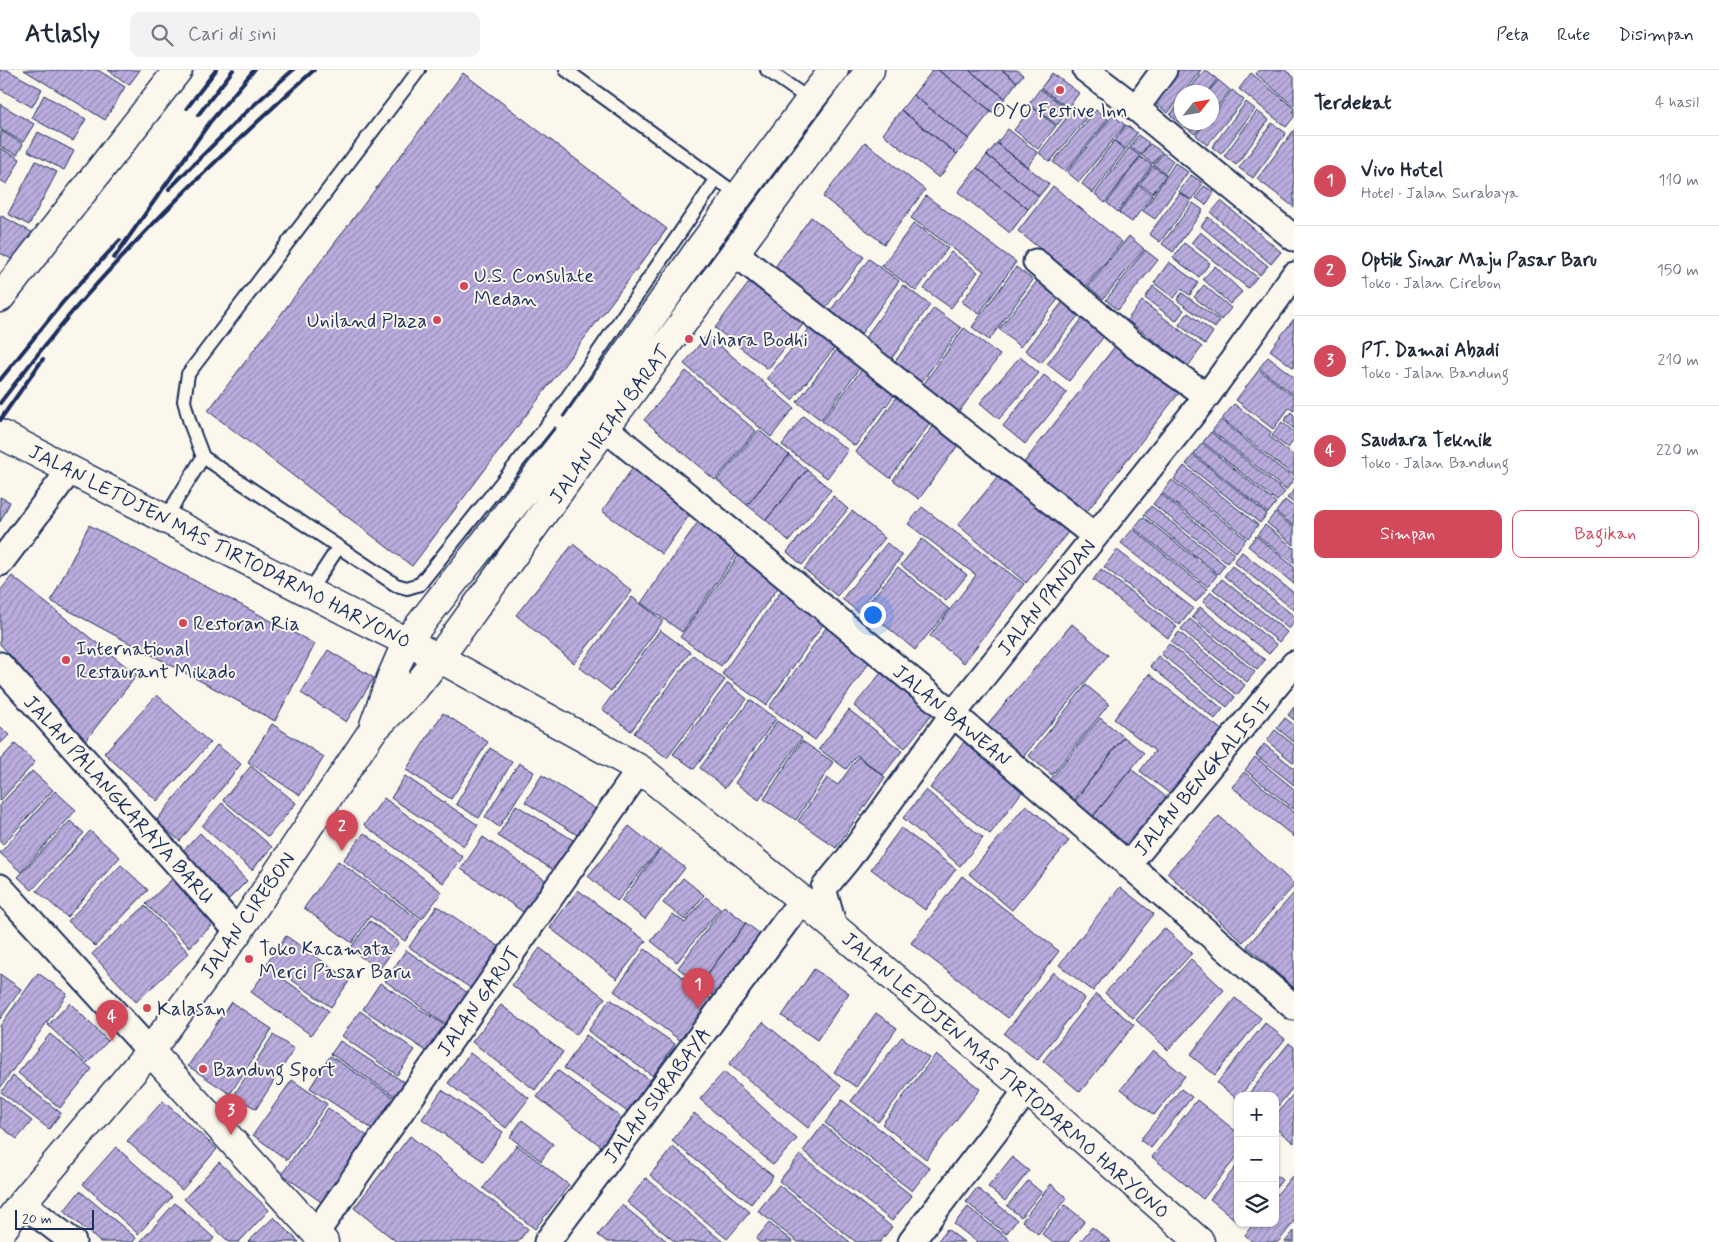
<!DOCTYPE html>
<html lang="id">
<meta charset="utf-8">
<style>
:root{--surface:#fff;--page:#f2f2f3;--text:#1f2937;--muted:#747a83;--line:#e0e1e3;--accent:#d1495b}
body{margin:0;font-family:Mynerve,sans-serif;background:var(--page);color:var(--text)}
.controls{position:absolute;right:15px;bottom:15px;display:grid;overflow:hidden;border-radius:10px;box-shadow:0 1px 4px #0004}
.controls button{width:45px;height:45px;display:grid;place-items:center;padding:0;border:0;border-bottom:1px solid var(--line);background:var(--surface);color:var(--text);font:25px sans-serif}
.compass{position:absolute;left:1174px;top:15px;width:45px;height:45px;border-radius:50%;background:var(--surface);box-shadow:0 1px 4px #0004;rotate:59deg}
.scale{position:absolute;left:15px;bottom:12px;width:79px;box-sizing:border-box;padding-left:5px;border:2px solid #1b2f5e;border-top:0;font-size:14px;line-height:18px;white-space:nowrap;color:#1b2f5e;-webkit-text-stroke:4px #fbf7ec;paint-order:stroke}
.you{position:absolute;left:872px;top:544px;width:18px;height:18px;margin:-12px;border:4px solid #fff;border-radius:50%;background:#1a73e8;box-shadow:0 0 0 8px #1a73e833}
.badge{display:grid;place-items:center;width:32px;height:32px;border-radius:50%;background:var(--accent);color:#fff;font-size:16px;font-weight:700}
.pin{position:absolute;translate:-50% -41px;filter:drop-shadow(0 1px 2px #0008)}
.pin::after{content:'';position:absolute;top:26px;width:18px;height:15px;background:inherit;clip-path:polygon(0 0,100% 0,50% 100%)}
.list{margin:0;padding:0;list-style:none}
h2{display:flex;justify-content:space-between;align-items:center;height:65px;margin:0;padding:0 20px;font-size:21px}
h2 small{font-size:16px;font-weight:400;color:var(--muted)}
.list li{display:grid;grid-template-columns:32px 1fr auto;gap:15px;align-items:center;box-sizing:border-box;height:90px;padding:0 20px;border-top:1px solid var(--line)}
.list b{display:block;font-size:19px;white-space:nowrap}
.list p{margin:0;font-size:16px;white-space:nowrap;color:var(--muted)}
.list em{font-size:16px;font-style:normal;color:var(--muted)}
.actions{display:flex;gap:10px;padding:15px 20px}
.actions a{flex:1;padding:11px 0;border:1px solid var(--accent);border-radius:10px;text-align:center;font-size:18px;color:var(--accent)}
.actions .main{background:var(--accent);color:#fff}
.icon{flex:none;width:28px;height:28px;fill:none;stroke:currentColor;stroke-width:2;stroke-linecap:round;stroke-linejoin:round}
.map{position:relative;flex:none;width:1294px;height:1172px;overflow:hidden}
header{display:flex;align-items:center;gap:30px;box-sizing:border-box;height:70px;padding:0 25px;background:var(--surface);border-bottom:1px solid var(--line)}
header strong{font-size:24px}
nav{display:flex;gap:28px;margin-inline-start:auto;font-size:18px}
.search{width:350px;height:45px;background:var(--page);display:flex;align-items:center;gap:12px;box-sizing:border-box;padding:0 18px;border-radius:10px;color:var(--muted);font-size:19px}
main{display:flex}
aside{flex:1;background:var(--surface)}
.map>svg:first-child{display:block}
</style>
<header>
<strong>Atlasly</strong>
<div class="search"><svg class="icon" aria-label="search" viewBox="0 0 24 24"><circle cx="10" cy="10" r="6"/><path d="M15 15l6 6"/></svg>Cari di sini</div>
<nav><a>Peta</a><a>Rute</a><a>Disimpan</a></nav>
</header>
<main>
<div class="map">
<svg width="1294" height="1172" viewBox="0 0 1294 1172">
<defs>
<pattern id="building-hatch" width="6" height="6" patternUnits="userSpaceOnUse" patternTransform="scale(1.25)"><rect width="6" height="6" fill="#bbadde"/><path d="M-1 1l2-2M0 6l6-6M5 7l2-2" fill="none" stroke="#978db7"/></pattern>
</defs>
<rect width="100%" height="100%" fill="#fbf7ec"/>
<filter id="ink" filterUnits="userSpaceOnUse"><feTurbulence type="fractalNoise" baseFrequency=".02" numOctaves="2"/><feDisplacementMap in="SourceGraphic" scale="10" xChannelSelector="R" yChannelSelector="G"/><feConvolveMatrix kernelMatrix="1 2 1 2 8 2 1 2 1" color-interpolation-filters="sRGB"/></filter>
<g filter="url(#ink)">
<!-- building -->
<path fill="url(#building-hatch)" stroke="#1b2f5e" d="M0,0h7l35,19 -10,18 -32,-18z
M24,0h74l27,17 -20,33z
M108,0h32l-11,15z
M933,0h5l53,41 -22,28 -56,-44z
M938,0h31l36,28 -11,15z
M969,0h33l15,12 -12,16z
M1002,0h15l6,5 -6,7z
M1175,0h26l-17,22h-2v4l-14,17 -17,-13z
M1205,0l12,9 -10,13h-20z
M1259,0h26l9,7v29l-38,-32z
M463,3l204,156 -255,337 -204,-155z
M1052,3l27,20 -11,15 -27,-20z
M1251,3l43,35v9l-8,10 -47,-38z
M1218,10l12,10 -18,23v-21h-4z
M1040,19l29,21 -12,15 -28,-21z
M1232,20l12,10 -37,45 -11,-10 10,-13h6v-6z
M44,25l42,24 -13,22 -41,-23z
M913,25l56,44 -12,15 -56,-44z
M1182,30v22h2l-2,3 -12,-10z
M1246,32l9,7 -34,45 -9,-7z
M0,34l34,20 -11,18 -23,-13z
M1032,37l24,19 -18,23 -24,-19z
M1075,37l12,10 -37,45 -11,-9z
M901,40l56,44 -18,24 -56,-44z
M1096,40l12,9 -43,53 -12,-10z
M1257,41l12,9 -33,45 -12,-9z
M1113,45l12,10 -46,57 -12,-10z
M1185,52h19l-9,12 -12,-9z
M1272,53l14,10 -33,45 -14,-10z
M1126,55l11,8 -11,16 -11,-8z
M1008,59l30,24 -11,14 -30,-24z
M1294,60v77l-37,-28z
M1,61l22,13 -6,11 -17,-9z
M38,62l36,19 -10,19 -36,-19z
M1138,65l11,8 -8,12 -11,-8z
M1114,71l11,9 -32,43 -11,-9z
M865,72l60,48 -41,54 -61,-47z
M997,73l52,41 -10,12 -52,-41z
M1150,74l12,8 -9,12 -12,-9z
M0,78l20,11 -13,25 -7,-4z
M1129,78l11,8 -35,47 -10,-9z
M1163,83l10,8 -8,12 -11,-8z
M987,85l52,41 -11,13 -51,-41z
M1140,87l12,8 -34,47 -11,-9z
M36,91l21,11 -28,53 -21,-11z
M1175,93l13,9 -33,47 -12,-8z
M1153,96l13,9 -13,18 -13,-9z
M977,98l51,41 -18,24 -52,-41z
M1191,105l12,8 -11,17 -13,-8z
M1139,115l13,10 -20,27 -13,-9z
M1053,116l69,56 -36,44 -68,-55z
M1204,116l10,6 -8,13 -10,-7z
M1180,123l11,8 -31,41 -11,-8z
M926,126l90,66 -37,52 -17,-12 22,-31 -73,-53z
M1221,131l60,51 -10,12 -60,-51z
M1193,133l10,7 -30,42 -11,-8z
M0,145l35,19 -16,29 -19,-10z
M811,147l53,40 -40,53 -52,-39z
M1208,147l60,49 -8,9 -59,-49z
M914,153l34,25 -32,43 -34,-25z
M1200,162l57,45 -9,11 -57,-45z
M1129,166l15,13 -41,50 -15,-13z
M1184,173l26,20 -11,14 -26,-19z
M1145,180l13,10 -40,50 -12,-10z
M951,182l27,20 -27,36 -27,-19z
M869,189l30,22 -41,57 -31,-23z
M1169,192l29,21 -8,12 -9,-6 -7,9 -20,-15z
M1215,196l27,26 -12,12 -27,-25z
M1016,197l17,13 -44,60 -17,-13z
M1042,205l21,18 -43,54 -21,-18z
M754,206l54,42 -40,51 -53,-41z
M903,215l27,20 -41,57 -27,-20z
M1204,215l27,23 -10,12 -27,-23z
M1153,216l31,24 -8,11 -31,-23z
M1182,223l38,28 -5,7 -38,-28z
M1065,229l16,13 -40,51 -16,-13z
M1142,231l60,46 -14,19 -61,-46z
M934,238l27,20 -43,59 -27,-20z
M1188,243l25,19 -8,12 -26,-19z
M1086,244l22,17 -39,50 -22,-17z
M1294,249v49l-24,-18z
M813,254l24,21 -45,55 -25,-22z
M964,258l36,27 -44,61 -36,-27z
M707,265l87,73 -23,29 -87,-73z
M1120,270l62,49 -98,126 -62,-50z
M840,275l24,17 -43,58 -24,-18z
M1020,287l19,16 -40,46 -19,-16z
M1268,287l26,20v18l-35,-27z
M866,294l33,25 -44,57 -33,-25z
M1259,300l35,27v14l-5,-3 -16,21 -37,-29z
M686,301l70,60 -41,49 -71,-60z
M1044,305l23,18 -42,51 -22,-18z
M900,323l34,25 -44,60 -34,-26z
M1234,334l37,28 -2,4 25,20v20l-72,-57z
M1291,342l3,3v14l-10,-9z
M803,346l45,34 -21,28 -45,-33z
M1221,350l73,59 -8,11 -74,-59z
M936,352l25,19 -42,58 -26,-19z
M1282,352l12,10v8l-6,8 -16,-12z
M759,360l30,25 -42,50 -30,-25z
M1211,362l74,60 -8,9 -74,-59z
M1202,373l74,60 -8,10 -74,-59z
M789,385l18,15 -41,50 -19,-15z
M1193,385l74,59 -7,9 -74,-59z
M635,395l60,42 -33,47 -60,-43z
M1184,396l74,59 -10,13 -74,-59z
M807,400l24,20 -42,51 -23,-21z
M1002,402l68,58 -44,53 -68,-58z
M1172,410l74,59 -10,13 -74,-59z
M1294,420v13l-7,-5z
M1161,424l73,60 -7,9 -74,-59z
M833,426l15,13 -46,56 -15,-13z
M0,427l10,5 -10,20z
M1285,430l9,7v19l-18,-14z
M1151,436l74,59 -7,9 -74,-59z
M922,437l102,77 -60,79 -34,-27 46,-61 -68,-51z
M852,441l33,27 -48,58 -33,-27z
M1275,443l19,15v17l-27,-22z
M1143,447l74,58 -9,12 -74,-59z
M700,449l41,29 -59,84 -41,-29z
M89,455l226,119 -40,77 -224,-120z
M1265,455l29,23v16l-37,-29z
M1133,459l74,60 -11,13 -75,-59z
M1256,466l38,31v17l-46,-38z
M922,469l45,36 -21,26 -45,-36z
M887,473l15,13 -44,56 -16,-13z
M573,474l59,47 -58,72 -58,-48z
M1117,480l76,58 -13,17 -76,-58z
M741,482l41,30 -61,84 -41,-29z
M1242,482l52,41v17l-60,-48z
M1232,496l62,50v7l-5,6 -65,-53z
M898,497l51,42 -34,41 -51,-42z
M1101,499l76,58 -9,11 -75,-58z
M12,506l125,99 -52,66 -85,-97v-53z
M1222,509l65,53 -8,10 -66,-53z
M781,521l43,32 -58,82 -44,-31z
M1211,522l66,53 -8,9 -66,-52z
M632,527l31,24 -52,70 -32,-24z
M1200,537l65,53 -8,10 -65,-53z
M1190,549l65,53 -8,10 -66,-53z
M1072,554l36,31 -86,103 -37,-31z
M826,558l45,32 -56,80 -46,-33z
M660,560l30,22 -59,79 -29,-22z
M1179,562l66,53 -8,10 -66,-53z
M1169,574l66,53 -8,10 -66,-53z
M328,580l46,28 -28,44 -45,-29z
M693,585l32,25 -58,78 -33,-25z
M1158,586l65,53 -8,10 -65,-53z
M881,603l51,41 -27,34 -51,-42z
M1149,604l74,57 -50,65 -33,-25 15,-20 -41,-32z
M728,613l19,16 -53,70 -21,-15z
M1086,615l23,19 -57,71 -23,-19z
M157,625l53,48 -53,58 -53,-48z
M750,630l26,19 -51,69 -25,-20z
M1294,637v13l-6,-5z
M849,640l53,41 -19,24 -26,-20 -11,14 -27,-20z
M443,643l45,29 -37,57 -45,-29z
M1100,648l24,19 -52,67 -25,-20z
M1285,648l9,7v17l-17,-14z
M777,651l25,17 -43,62 -24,-17z
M272,654l52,33 -24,38 -52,-33z
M0,656l9,9 -9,9z
M1275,660l19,15v18l-27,-22z
M1124,667l20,16 -53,66 -19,-15z
M802,671l31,21 -37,58 -32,-21z
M964,672l61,46 -35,46 -60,-46z
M15,674l20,18 -35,39v-41z
M1264,674l30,24v17l-38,-30z
M217,675l24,19 -61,77 -24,-20z
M490,678l22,14 -33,56 -23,-14z
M858,687l27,20 -49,71 -38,-27 29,-43 11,7z
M1255,687l39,32v20l-49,-39z
M519,693l15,9 -35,55 -14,-10z
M251,696l45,37 -28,34 -45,-37z
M1131,699l40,32 -40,50 -40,-32z
M32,701l21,19 -50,54 -3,-2v-37z
M1244,702l50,40v25l-62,-50z
M542,705l57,36 -17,27 -57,-36z
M405,706l73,49 -14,21 -73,-48z
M926,720l57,48 -23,28 -57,-48z
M55,721l21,19 -55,62 -21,-19z
M384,728l79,59 -20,26 -79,-58z
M222,733l50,44 -20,23 -50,-44z
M516,735l62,38 -18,31 -62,-38z
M1026,735l43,36 -57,69 -43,-36z
M1219,746l75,68v2l-51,56 -76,-69z
M70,751l14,12 -52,57 -14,-13z
M629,756l30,24 -42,51 -29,-25z
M901,758l55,41 -31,41 -54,-41z
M90,761l30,26 -53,60 -30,-26z
M200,763l47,48 -19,19 -46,-48z
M364,763l78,59 -20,27 -79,-59z
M483,767l65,45 -22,32 -65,-45z
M661,779l24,19 -40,51 -24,-18z
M338,791l82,59 -15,21 -35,-25 -18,27 -48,-35z
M121,795l27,25 -53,56 -27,-25z
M962,806l97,75 -51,67 -97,-75z
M683,808l21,17 -19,25 -22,-17z
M172,809l42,44 -24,24 -44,-43z
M1120,817l34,27 -61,77 -34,-26z
M578,820l68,51 -29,38 -67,-51z
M1294,823v95l-47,-42z
M706,827l14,12 -43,53 -26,-21 22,-27 12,9z
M145,836l44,47 -53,49 -44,-48z
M437,836l63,41 -28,42 -63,-42z
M724,836l22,17 -47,62 -21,-17z
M370,851l29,21 -20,28 -29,-21z
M746,853l18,14 -47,61 -18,-13z
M1164,858l28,25 -59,65 -28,-25z
M286,866l64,44 -19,27 -64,-44z
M540,878l65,50 -29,37 -64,-50z
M645,879l71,53 -31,42 -71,-53z
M406,880l62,43 -22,32 -61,-44z
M1191,889l33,31 -56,60 -32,-30z
M268,898l61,43 -18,24 -60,-43z
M814,899l35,24 -32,47 -35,-24z
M1053,902l32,26 -48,62 -33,-26z
M38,903l29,21 -67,94v-62z
M0,904l21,15 -21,30z
M380,913l69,45 -18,26 -68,-45z
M1096,924l38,31 -54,67 -37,-31z
M1235,928l26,20 -46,57 -25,-20z
M610,929l65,45 -22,32 -65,-45z
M231,932l41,27 -42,65 -42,-28z
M70,933l38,38 -21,22 -39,-38z
M501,935l62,47 -28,38 -63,-48z
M360,941l55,39 -18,25 -55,-39z
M876,943l21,15 -41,59 -22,-15z
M763,952l78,64 -33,42 -79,-64z
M1265,953l20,16 -45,57h-2l-1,3 -20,-16z
M50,964l42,35 -32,39 -42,-35z
M273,965l21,14 -38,60 -22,-14z
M586,965l64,45 -22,32 -64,-44z
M902,967l27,21 -51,64 -27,-21z
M340,971l67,43 -9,14 -67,-44z
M1289,973l5,4v39l-19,24v-14h-28z
M1153,980l32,26 -31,39 -33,-26z
M470,983l59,45 -23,30 -58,-45z
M936,984l44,35 -54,70 -44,-35z
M330,986l68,44 -21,32 -67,-44z
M557,1000l66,49 -21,28 -65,-50z
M724,1002l73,67 -24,26 -73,-66z
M13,1006l48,37 -12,16 -48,-37z
M292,1010l35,24 -40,56 -34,-25z
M1181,1019l11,8 -41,51 -11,-8z
M442,1020l61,42 -20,29 -61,-42z
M1294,1023v50l-19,-15v-12z
M0,1026l32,25 -15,18 -17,-13z
M842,1030l88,68 -18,23 -87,-68z
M1197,1030l41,33v22l-35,44 -51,-42z
M163,1031l54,48 -35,41 -55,-49z
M328,1038l42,30 -46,66 -42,-30z
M694,1043l79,63 -22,28 -79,-63z
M522,1050l31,24 -12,17 -31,-24z
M823,1055l89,71 -20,25 -89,-70z
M410,1066l118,93 -10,13h-121l-43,-34z
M517,1075l52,40 -34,44 -52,-41z
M116,1077l56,50 -34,37 -55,-50z
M673,1077l77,65 -23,27 -77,-64z
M800,1085l92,72 -12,15h-24l-77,-61z
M1012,1087l17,14 -24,30 -17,-14z
M219,1092l50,48 -30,32h-10l-45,-43z
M1238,1094v58l-28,-23z
M1275,1105l7,5 -7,9z
M1292,1106l2,2v44l-16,20h-25l-8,-7 9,-12h21v-26z
M646,1108l77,64h-48l-48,-40z
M1028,1111l13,11 -20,25 -14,-11z
M1051,1114l16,14 -29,36 -16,-13z
M779,1115l71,57h-52l-40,-31z
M977,1118l40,32 -11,14 -40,-32z
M80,1121l56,47 -3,4h-33l-36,-31z
M175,1133l39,35 -3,4h-71z
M622,1135l46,37h-61l-9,-7z
M1065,1135l20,16 -17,21h-16l-10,-8z
M968,1137l44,35h-35l-23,-18z
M274,1147l25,25h-51z
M769,1153l24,19h-34l-3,-3z
M1092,1157l19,15h-31z
M947,1159l17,13h-27z
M1294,1161v11h-9z"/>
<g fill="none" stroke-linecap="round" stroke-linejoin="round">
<defs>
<path id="lane" d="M419,0l-231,304 -4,27 6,22 13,34 193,128 11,3 13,-4 133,-166 21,14
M566,0l173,126
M767,0l43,30
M553,348l163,-238
M165,449l38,-62
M309,522l29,-44"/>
<path id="street" d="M1086,0l50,38 158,130
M1136,38l28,-38
M735,183l360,283
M1036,192l98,83 73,51
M605,358l348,286 341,293
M0,493l70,-93
M0,595l238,267
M1128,795l166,-201
M0,817l150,164
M834,857l-10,-35v-4l24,-29 105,-145 254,-318 87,-121
M22,1133l51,39
M316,1163l324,-464
M547,1172l255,-342
M911,1172l116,-152"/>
<path id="primary" d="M0,228l178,-228
M0,364l363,186 76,38 201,111 162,131 225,190 173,152
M374,655l17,-47 16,-37 165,-210 128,-183 110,-148 24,-30
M150,981l174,191
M0,1163l22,-30 128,-152 88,-119 135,-202 41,-41 25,-31 166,-230 265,-358"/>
</defs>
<!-- lane casing -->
<use href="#lane" stroke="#1b2f5e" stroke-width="16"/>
<!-- street casing -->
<use href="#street" stroke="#1b2f5e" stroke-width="29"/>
<!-- primary casing -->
<use href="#primary" stroke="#1b2f5e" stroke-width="31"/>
<!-- lane -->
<use href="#lane" stroke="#fbf7ec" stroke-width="12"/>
<!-- street -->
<use href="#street" stroke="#fbf7ec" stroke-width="25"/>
<!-- primary -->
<use href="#primary" stroke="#fbf7ec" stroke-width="28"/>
<!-- rail -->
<path stroke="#1b2f5e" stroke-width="4" d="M187,38l29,-38
M198,45l35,-45
M169,119l75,-75 49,-44
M114,188l96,-136 44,-52
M0,310l63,-78 57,-62
M0,333c24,-31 48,-63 73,-92 74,-86 157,-165 241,-241
M0,350l43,-61"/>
</g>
</g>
<!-- markers -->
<g fill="#d1495b" stroke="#fbf7ec" stroke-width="2">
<circle cx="1060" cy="20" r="5"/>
<circle cx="464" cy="216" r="5"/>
<circle cx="437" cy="250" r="5"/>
<circle cx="689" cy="269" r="5"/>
<circle cx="183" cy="553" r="5"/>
<circle cx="66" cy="590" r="5"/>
<circle cx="249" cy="889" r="5"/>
<circle cx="147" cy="938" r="5"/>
<circle cx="203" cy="999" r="5"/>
</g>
<g text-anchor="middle" stroke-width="4" stroke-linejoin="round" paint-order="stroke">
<!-- poi labels -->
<g font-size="20" fill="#1b2f5e" stroke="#fbf7ec" text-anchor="start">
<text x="1060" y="47" text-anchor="middle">OYO Festive Inn</text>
<text x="474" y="212">U.S. Consulate<tspan x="474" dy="23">Medan</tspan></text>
<text x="427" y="257" text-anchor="end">Uniland Plaza</text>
<text x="699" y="276">Vihara Bodhi</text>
<text x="193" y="560">Restoran Ria</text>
<text x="76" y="585">International<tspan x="76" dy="23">Restaurant Mikado</tspan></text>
<text x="259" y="885">Toko Kacamata<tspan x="259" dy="23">Merci Pasar Baru</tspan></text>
<text x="157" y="945">Kalasan</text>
<text x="213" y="1006">Bandung Sport</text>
</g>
<!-- street labels -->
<g font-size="20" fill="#1b2f5e" stroke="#fbf7ec">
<text transform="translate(609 354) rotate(-54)" y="7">JALAN IRIAN BARAT</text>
<text transform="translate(220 476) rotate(27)" y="7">JALAN LETDJEN MAS TIRTODARMO HARYONO</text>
<text transform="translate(1046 527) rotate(-51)" y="7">JALAN PANDAN</text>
<text transform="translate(952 645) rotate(40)" y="7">JALAN BAWEAN</text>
<text transform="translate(1202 706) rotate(-50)" y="7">JALAN BENGKALIS II</text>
<text transform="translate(119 729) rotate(48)" y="7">JALAN PALANGKARAYA BARU</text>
<text transform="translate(247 845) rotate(-55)" y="7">JALAN CIREBON</text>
<text transform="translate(478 931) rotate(-55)" y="7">JALAN GARUT</text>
<text transform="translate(1006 1005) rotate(41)" y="7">JALAN LETDJEN MAS TIRTODARMO HARYONO</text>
<text transform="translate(657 1025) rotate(-53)" y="7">JALAN SURABAYA</text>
</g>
</g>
</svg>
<div class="controls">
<button>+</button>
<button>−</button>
<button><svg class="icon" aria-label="layers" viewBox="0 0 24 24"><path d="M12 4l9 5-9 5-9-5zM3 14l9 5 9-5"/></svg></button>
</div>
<svg class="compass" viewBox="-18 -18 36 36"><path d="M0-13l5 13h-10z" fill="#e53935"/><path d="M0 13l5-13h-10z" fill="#747a83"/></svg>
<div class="scale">20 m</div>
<div class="you"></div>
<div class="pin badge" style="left:698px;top:939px">1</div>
<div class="pin badge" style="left:342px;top:781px">2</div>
<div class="pin badge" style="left:231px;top:1065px">3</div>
<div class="pin badge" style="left:112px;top:971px">4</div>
</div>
<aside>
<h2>Terdekat<small>4 hasil</small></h2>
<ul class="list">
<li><span class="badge">1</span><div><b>Vivo Hotel</b><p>Hotel · Jalan Surabaya</p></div><em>110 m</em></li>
<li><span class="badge">2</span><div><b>Optik Sinar Maju Pasar Baru</b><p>Toko · Jalan Cirebon</p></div><em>150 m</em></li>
<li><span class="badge">3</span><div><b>PT. Damai Abadi</b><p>Toko · Jalan Bandung</p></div><em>210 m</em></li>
<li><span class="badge">4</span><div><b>Saudara Teknik</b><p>Toko · Jalan Bandung</p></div><em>220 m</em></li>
</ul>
<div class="actions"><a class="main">Simpan</a><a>Bagikan</a></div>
</aside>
</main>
